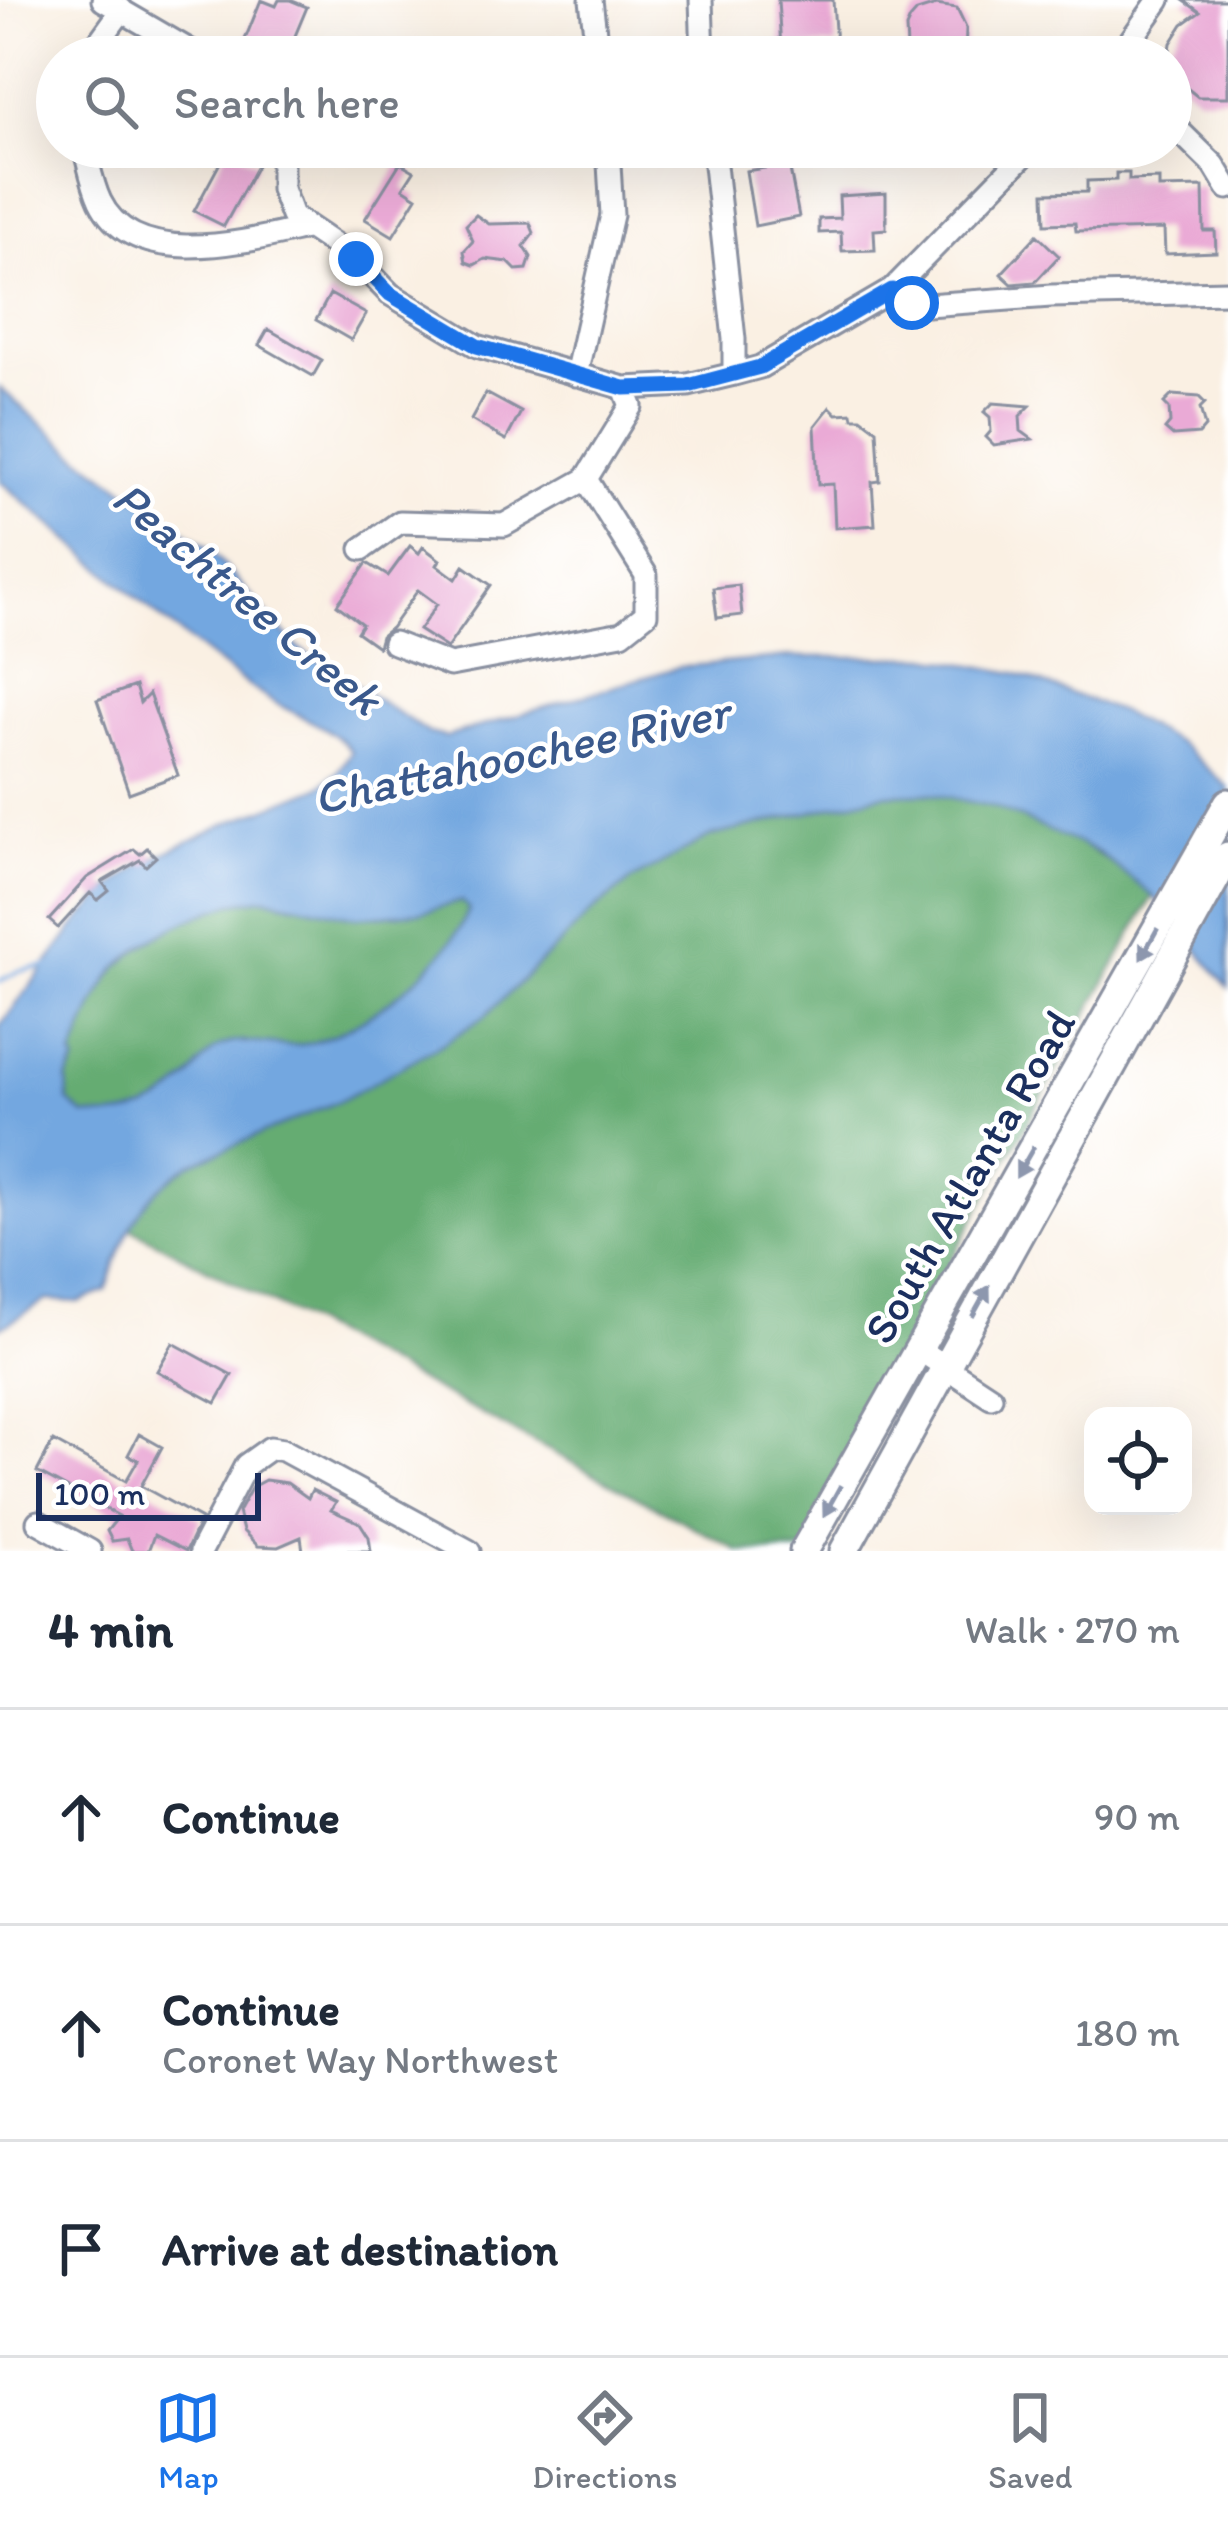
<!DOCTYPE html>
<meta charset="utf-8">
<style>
:root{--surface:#fff;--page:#f6f6f7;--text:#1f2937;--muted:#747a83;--line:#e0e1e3;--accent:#1a73e8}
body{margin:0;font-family:Itim,sans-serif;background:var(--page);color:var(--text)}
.controls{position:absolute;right:36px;bottom:36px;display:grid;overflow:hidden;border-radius:24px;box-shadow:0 12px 48px #0002}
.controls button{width:108px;height:108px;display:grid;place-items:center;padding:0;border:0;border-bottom:3px solid var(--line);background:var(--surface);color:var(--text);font:60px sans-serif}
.scale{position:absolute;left:36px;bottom:30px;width:225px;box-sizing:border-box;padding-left:12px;border:6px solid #1b2f5e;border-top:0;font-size:33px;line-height:42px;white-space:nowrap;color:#1b2f5e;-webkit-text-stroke:9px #fff;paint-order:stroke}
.stop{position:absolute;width:36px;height:36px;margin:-27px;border:9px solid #1a73e8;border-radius:50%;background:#fff}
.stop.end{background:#1a73e8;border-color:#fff;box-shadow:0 3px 12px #0008}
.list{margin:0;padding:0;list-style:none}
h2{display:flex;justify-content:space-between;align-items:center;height:156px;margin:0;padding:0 48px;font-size:51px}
h2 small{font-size:39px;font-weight:400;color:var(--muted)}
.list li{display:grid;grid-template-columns:78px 1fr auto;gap:36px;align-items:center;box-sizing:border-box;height:216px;padding:0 48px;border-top:3px solid var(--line)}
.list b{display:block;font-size:45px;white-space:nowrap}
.list p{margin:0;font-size:39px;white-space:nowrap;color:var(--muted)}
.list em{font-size:39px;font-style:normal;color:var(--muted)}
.icon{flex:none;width:66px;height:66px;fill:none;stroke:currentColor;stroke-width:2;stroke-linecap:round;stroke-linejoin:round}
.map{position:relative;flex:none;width:1228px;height:1551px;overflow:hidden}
.search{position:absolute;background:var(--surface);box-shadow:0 12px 48px #0002;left:36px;right:36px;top:36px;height:132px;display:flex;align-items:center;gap:30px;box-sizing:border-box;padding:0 42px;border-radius:66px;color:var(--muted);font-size:45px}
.sheet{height:804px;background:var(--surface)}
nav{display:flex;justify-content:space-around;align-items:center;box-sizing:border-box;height:168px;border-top:3px solid var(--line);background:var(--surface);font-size:33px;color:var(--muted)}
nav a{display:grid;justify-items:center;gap:6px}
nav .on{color:var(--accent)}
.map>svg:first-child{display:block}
</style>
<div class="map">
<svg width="1228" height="1551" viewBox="0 0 1228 1551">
<rect width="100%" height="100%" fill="#fff"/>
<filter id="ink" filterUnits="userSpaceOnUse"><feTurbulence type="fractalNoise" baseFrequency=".00833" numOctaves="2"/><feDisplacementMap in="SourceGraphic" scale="24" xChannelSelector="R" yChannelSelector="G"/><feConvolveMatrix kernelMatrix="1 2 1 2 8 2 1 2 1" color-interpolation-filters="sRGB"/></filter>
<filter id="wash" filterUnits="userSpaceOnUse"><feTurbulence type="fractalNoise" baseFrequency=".004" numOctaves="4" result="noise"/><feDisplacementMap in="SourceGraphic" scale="48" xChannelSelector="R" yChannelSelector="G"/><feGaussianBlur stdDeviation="2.7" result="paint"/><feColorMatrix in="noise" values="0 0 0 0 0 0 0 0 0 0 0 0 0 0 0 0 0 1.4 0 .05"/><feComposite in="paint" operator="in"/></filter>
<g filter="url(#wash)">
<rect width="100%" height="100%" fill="#faf0e3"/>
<!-- forest -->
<path fill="#65ac72" stroke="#406e68" stroke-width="3" d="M929,793c83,10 162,48 224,103l-250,451 -97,204h-67l-611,-324 26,-36 36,-27 154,-65 140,-82 111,-108 35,-29 81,-44 173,-42z
M267,898c51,12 97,22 150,14 16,-2 30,-9 46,-11l6,8c-18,53 -113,129 -169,136 -26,4 -60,-11 -82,3 -10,6 -18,18 -26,27 -31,33 -62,46 -107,41l-17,-15 -1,-22 9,-17 -3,-5c10,-27 19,-54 36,-78 26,-40 112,-80 158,-81z"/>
<!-- water -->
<path fill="#73a7e0" stroke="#476b9f" stroke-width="3" fill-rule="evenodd" d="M0,388l80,69 128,91 90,100 131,85 17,4 233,-70 113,-10h135l88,16 106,39 59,32 48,43v200l-75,-91 -55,-44 -103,-45 -66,-14 -45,1 -173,42 -81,45 -35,28 -111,108 -42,27 -98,55 -154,65c-53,34 -64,69 -84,127l-28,11 -32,-2 -46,28v-302l76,-101 30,-33 36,-28 81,-39 95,-37 20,-16 13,-20c-12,-24 -68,-41 -92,-59 -91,-64 -174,-140 -259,-212zM267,898l88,19 67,-5 40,-11 7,8c-18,53 -113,129 -169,136 -26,4 -60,-11 -83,3 -9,6 -18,18 -25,27 -31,33 -62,46 -108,40l-16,-14 -1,-22 9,-18 -3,-4c10,-27 20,-54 36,-79 26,-39 112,-79 158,-80z"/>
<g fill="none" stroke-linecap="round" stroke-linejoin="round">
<!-- stream -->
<path stroke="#73a7e0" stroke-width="4.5" d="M0,981l19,-10 32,-6"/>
</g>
<g id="blocks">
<!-- building -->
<path fill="#eaaad6" d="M261,0l15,6 3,-6h11l17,7 -17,41 22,9h-65l3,-7 -8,-3z
M778,0h55l3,45 -55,3z
M1183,0h45v97h-30l-21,-17 -8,-23 2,-14 12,-19 17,-12z
M936,5l21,3 9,19 -1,30h-52l-6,-9 -1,-20 4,-9 7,-8z
M228,148l30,16 -34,62 -30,-15z
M400,163l14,8 -11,17 14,9 -24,39 -28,-17z
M789,164l10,53 -44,9 -9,-55z
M1116,173h13v7l30,-1v9l44,-1 1,44h11l1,21 -51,2 -1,-25 -88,2 -1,-8 -30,1 -1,-31 43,-1v-11l29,-1z
M886,193v36l-12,1 1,20 -33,1 -1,-19 -22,1v-14l21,-1 -1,-22z
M476,215l13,9 41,-1 4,10 -10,13 7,11 -4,12 -11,1 -8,-8 -23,-3 -11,6 -8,-3 -2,-11 9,-10 -7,-16z
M1037,235l22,21 -24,26 -23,2 -11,-10z
M330,294l36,20 -15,26 -35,-20z
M268,329l54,31 -9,16 -54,-31z
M486,393l35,19 -15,28 -35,-20z
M1172,395l27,2 6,6 -5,5 5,19 -6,7 -26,2 -8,-7 5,-6 -1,-15 -5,-5z
M993,403l37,3 -10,10 1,15 11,8 -38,6 -8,-8 5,-6 -1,-14 -6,-5z
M830,407l7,7 15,-1 1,5h8l16,12 3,51 -8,1 3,43 -40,3 -2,-44 -15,1 -3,-59z
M410,546l9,7 4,-6 17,13 -3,5 19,14 8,-13 27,19 -44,63 -28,-18 18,-26 -19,-14 -27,38 -10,8 -3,11 -21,-15 5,-8 -25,-19 30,-42 21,13z
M739,585l3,30 -25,3 -4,-30z
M135,686l5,17 9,-9 29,81 -49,18 -32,-93z
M147,848l9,9 -10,9 -6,-6 -38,22 7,9 -11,9 -8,-7 -32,35 -9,-8 38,-42 47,-29 6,5z
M173,1343l59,32 -16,28 -59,-32z
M139,1434l23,13 -21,39 60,33 -15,32 -32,-16 -6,16h-16l-5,-12 -15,2 -5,-10 12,-15 -82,-44 16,-31 73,40 12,-21 -10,-5z
M265,1480l22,3 21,15 4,-8 24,12 -5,8 29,13 9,14 2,14h-68l-2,-14 -23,10 -20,-1 -15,-15 -5,-19 14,-25z"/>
</g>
</g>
<g filter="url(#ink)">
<use href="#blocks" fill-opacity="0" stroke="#8a90a0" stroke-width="3"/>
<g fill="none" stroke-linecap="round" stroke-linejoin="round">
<defs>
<path id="minor" d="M103,0l98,57
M591,0l7,57
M701,0l2,57
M88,57l34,-47
M1119,57l40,-57
M1171,123l43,42 14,23
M84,147c5,18 8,37 16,54 34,71 147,40 206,27
M282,147v42l10,27 64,43 34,35 87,52 147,42 64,-3 46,-11v-35l-21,-192
M892,290l20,13 15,2 124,-9 177,-4
M734,374l26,-7 132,-77 140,-143
M576,375l36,-160 -4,-68
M362,549l38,-27 104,3 82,-46 45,-73 -7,-18
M394,643l56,22 172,-32 24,-19v-39l-60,-96
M918,1349l73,48
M38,1522l52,29
M201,1551l45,-86 24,-17 13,2 186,101"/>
<path id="major" d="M804,1551l424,-748
M844,1551l384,-695"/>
</defs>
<!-- minor casing -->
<use href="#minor" stroke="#8a90a0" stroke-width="27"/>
<!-- major casing -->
<use href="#major" stroke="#8a90a0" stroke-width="33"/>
<!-- minor -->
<use href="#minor" stroke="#fff" stroke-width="21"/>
<!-- major -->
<use href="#major" stroke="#fff" stroke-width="27"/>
</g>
<!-- one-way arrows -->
<defs><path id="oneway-solid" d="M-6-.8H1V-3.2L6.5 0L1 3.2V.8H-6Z" transform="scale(3)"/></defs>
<g fill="#8d97ae">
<use href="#oneway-solid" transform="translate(1149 944) rotate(119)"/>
<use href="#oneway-solid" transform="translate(1025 1162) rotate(120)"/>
<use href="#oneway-solid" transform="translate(981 1301) rotate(-61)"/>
<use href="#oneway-solid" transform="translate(832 1501) rotate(119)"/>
</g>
</g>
<g fill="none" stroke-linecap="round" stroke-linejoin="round" filter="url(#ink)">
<!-- route -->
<path stroke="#1a73e8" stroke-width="15" d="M356,259l34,35 87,52 147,42 64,-2 72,-19 132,-77 20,13"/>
</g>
<g text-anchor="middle" stroke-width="9" stroke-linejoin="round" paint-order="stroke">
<!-- street labels -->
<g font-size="45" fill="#1b2f5e" stroke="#fff">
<text transform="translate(969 1176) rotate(-60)" y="16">South Atlanta Road</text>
</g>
<!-- water labels -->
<g font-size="48" font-style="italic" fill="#3a598c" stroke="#fff">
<text transform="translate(248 597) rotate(40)" y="17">Peachtree Creek</text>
<text transform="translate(521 754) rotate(-12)" y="17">Chattahoochee River</text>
</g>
</g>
</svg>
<div class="controls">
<button><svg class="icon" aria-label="locate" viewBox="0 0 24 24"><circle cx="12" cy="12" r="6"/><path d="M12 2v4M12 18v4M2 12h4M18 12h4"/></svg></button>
</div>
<div class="scale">100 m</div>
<div class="stop" style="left:912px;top:303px"></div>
<div class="stop end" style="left:356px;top:259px"></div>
<div class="search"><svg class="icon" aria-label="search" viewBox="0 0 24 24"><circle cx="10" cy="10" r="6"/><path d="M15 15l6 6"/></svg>Search here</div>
</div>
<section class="sheet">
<h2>4 min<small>Walk · 270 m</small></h2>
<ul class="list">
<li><svg class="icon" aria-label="ahead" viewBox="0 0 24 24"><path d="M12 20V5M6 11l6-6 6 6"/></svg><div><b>Continue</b></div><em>90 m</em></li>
<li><svg class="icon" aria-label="ahead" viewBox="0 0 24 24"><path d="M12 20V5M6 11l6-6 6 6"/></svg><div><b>Continue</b><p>Coronet Way Northwest</p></div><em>180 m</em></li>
<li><svg class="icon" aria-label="arrive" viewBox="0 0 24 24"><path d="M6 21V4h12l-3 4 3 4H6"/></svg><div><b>Arrive at destination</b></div></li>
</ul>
</section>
<nav>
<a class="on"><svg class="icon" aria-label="map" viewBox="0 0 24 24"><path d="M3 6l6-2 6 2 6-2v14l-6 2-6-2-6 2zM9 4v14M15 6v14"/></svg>Map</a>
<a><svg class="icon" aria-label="directions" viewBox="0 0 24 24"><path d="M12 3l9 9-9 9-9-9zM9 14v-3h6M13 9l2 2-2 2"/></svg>Directions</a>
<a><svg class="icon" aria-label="saved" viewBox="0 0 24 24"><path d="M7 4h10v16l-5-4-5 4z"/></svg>Saved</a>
</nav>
